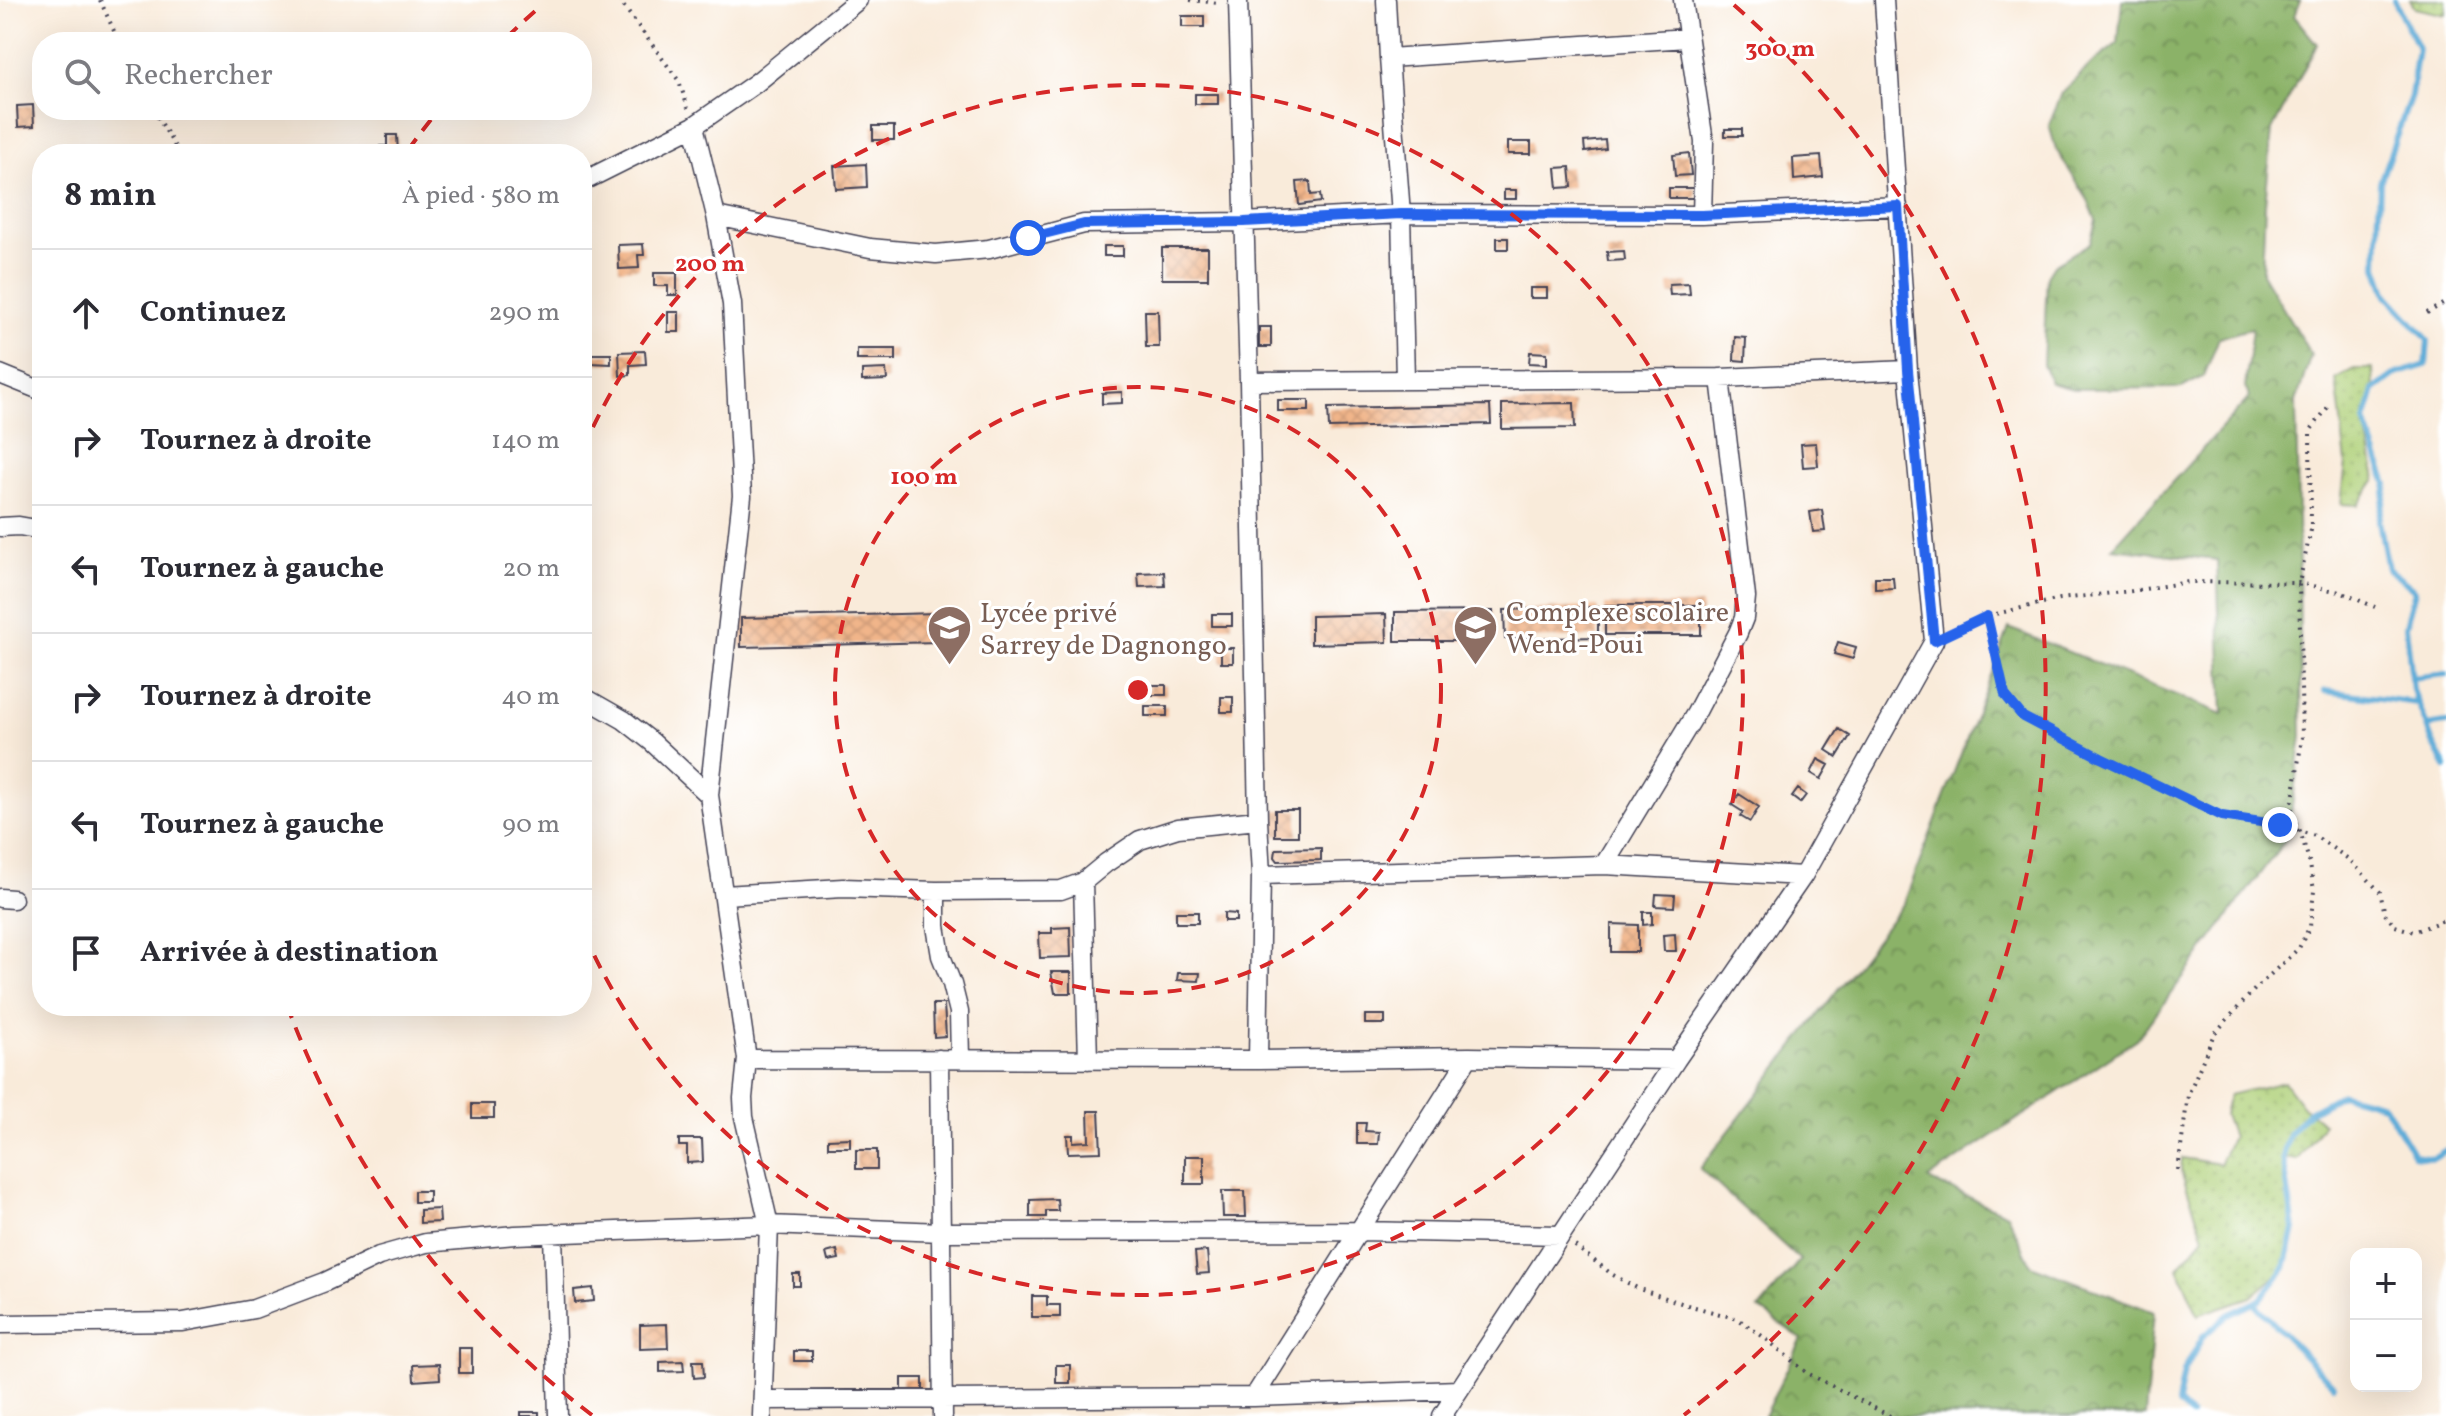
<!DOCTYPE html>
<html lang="fr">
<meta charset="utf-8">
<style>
:root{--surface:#fff;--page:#f2f2f3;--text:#2b2b33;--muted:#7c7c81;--line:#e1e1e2}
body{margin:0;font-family:Vollkorn,serif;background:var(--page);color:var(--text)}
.controls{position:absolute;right:24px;bottom:24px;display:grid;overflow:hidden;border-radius:16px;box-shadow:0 8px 32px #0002}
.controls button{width:72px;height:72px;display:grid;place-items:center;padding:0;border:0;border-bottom:2px solid var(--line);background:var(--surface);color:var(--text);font:40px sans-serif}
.stop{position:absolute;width:24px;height:24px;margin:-18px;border:6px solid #2563eb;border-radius:50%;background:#fff}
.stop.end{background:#2563eb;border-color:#fff;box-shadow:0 2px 8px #0008}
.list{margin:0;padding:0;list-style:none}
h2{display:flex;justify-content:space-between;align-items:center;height:104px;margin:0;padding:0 32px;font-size:34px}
h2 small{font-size:26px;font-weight:400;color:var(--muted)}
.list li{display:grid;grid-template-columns:52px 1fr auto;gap:24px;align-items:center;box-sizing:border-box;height:128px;padding:0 32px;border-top:2px solid var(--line)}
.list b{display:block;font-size:30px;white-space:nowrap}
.list em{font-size:26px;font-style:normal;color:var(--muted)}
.icon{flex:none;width:44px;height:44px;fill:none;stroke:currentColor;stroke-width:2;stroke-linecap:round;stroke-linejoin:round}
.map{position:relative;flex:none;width:2446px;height:1416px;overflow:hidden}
.search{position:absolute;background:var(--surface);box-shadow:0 8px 32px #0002;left:32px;top:32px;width:560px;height:88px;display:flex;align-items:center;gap:20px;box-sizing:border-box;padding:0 28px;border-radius:32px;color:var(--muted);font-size:30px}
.panel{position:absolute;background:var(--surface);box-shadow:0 8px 32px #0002;left:32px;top:144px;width:560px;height:872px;border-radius:32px}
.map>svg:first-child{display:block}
</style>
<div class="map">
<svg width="2446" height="1416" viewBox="0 0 2446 1416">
<defs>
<pattern id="grass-dots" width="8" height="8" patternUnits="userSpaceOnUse" patternTransform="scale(2)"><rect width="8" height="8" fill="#afd078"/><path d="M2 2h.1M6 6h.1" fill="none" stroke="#96b269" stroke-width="1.8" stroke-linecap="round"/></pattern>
<pattern id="forest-crowns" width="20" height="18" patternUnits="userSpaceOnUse" patternTransform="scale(2)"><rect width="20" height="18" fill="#8bb268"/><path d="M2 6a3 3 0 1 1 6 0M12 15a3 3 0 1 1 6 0" fill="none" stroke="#719057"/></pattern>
<pattern id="building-cross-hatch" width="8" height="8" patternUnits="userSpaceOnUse" patternTransform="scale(2)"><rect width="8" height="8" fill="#f1b58a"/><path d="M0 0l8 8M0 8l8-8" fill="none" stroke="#ce9b78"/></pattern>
</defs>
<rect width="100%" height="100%" fill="#fff"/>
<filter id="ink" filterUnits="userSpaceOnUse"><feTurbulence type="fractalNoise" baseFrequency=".0125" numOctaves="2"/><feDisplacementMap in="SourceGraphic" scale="16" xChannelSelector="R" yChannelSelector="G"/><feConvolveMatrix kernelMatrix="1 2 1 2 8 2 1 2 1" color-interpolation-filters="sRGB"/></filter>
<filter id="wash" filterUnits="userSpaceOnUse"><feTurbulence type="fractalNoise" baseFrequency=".006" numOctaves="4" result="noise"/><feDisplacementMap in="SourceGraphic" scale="32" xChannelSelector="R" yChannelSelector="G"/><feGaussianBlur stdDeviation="1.8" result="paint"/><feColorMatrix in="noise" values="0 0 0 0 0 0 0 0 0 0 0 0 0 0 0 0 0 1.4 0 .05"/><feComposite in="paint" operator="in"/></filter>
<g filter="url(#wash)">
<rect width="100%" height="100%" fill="#f9ebda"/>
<!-- grass -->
<path fill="url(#grass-dots)" stroke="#68795a" stroke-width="2" d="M2410,0h36v15l-31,-7z
M2355,369h18l1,21 -9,31 11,58 -18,26 -17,-1 5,-41 -10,-84z
M2284,1082l19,25 21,17 -27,36 -14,-2 11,71 -9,39 -34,29 -53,18 -20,-47 26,-31 -23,-66 1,-13 37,6 13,-27 -8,-22 5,-20z"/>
<!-- forest -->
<path fill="url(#forest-crowns)" stroke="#566a52" stroke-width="2" d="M2122,0h178l-6,16 23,28 -45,86 -7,74 -3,69 49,82 -15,47 6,335 -14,99 -151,203 -209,140 79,35 24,51 123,47 -9,104h-381l38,-77 -43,-30 41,-49 -100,-91 204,-266 105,-275 214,86 -6,-154 -105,-12 138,-151 -5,-9 7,-60 -33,10 -15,38 -22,12 -109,1 -22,-6 -8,-18 4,-89 7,-11 36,-22 6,-23 -8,-20 -32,-51 -7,-24 13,-32 29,-29 27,-21z"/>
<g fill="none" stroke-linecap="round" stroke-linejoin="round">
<!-- stream -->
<path stroke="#5eacd8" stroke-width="6" d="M2394,0l24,48 -7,48 -31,86 -3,84 10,29 41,45 -2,25 -32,10 -20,15 -9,31 22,63 -8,37 9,48 27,21 -9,36 7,64 21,55 12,22
M2411,678l35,-4
M2325,691l93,12
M2427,726l19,-3
M2254,1303l79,82
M2191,1416l-13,-13 6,-32 19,-35 25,-21 32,-15 25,-32 9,-39 -11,-72 6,-23 20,-22 33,-18 42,11 30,50 19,3 13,-8"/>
</g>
<g id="blocks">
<!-- building -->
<path fill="url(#building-cross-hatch)" d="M1182,16h22v11h-22z
M1195,94h23v10h-23z
M33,105l1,21 -16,1 -1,-21z
M873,126h21v14h-21z
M1725,129h17v7h-17z
M387,135h10l1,19h-18v-8h7z
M1605,140l1,9 -21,3 -1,-10z
M1508,142h23v12h-23z
M1689,153l2,22 -16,1 -2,-21z
M1821,156l2,21 -29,3 -1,-22z
M866,164l1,23 -31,2 -2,-23z
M1570,167l2,20 -14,1 -2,-20z
M1310,181l1,14 9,-1 1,8 -22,3 -2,-23z
M1669,188h27v10h-27z
M1504,190h12v9h-12z
M1497,238h11v11h-11z
M643,244l1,11h-6l1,13 -20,1 -1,-24z
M1104,246h19v10h-19z
M1162,248h46v31h-46z
M1624,251l1,9 -17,1 -1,-9z
M654,273h23v22h-9v-9h-14z
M1689,283l1,11 -20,1 -1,-11z
M1530,288h17v10h-17z
M1145,311h13l1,36h-13z
M668,312h11v20h-11z
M1259,327h12v20h-12z
M1735,337l11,1 -1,23 -11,-1z
M857,349h39v11h-39z
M645,351l1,13 -16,1v10l-10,1 -1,-24z
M1530,352l17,1v11l-18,-1z
M591,354h20v10l-21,-1z
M886,369l1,11 -25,1v-11z
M1122,392v11l-20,1v-11z
M1278,400h31v11h-31z
M1574,403l1,25 -73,1v-25z
M1490,405l1,19 -162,4 -1,-20z
M1816,443l2,23 -15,1 -2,-23z
M1822,510l3,21 -12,1 -3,-20z
M1164,572l1,14 -26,1 -1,-14z
M1875,577h18l1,11 -19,1z
M1605,605h96v30h-96z
M1598,607v30l-93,2 -1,-29z
M1493,611v30h-98v-29z
M937,613v29l-196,5v-29z
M1212,614h20v12h-20z
M1386,614l1,28 -76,2v-28z
M1838,642l18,5 -3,12 -19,-5z
M1221,648h12v15h-12z
M1148,685h18v10h-18z
M1221,697h12v15h-12z
M1145,706h22v10h-22z
M1839,729l11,7 -13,21 -11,-7z
M1818,759l11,6 -8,14 -10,-6z
M1798,789l8,6 -6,8 -8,-6z
M1739,794l20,13 -9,15 -10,-6 3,-4 -11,-7z
M1275,810h23v26h-23z
M1321,848v12l-43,1 -3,-4 1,-8z
M1656,894l19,1 -1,12 -19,-1z
M1176,912h22v11h-22z
M1643,912h9v12l-9,1z
M1224,913l12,1v7h-12z
M1611,924l27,1v27h-27z
M1070,927l1,30 -31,1 -1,-25h13v-5z
M1675,934l1,17h-12l-1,-16z
M1051,972h20v21h-16z
M1178,973h22l-1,8 -22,-1z
M933,1004h11l2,32 -12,1z
M1365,1015h20v9h-20z
M472,1104h22v14h-22z
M1088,1111h11l2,41 -33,1 -1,-18h6v7l16,-1z
M1357,1123h9l-1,8 14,1 -1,12h-21z
M850,1138v9h-22v-8z
M679,1139h23l1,23 -16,1v-17h-8z
M856,1150h21v19h-21z
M1185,1156h19v28h-19z
M414,1191h15v11h-15z
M1222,1191h23l1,26h-23z
M1057,1199l1,12h-12v6h-16v-17z
M439,1209l1,13 -20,1v-13z
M837,1250l2,9 -11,2 -2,-8z
M1207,1251l2,22 -12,1 -2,-22z
M793,1274h7v12h-7z
M593,1288l1,13 -19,2 -1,-13z
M1032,1296h15v9h13v12h-28z
M667,1324l1,24 -28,1v-24z
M459,1348h13v25h-13z
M794,1351h18v10h-18z
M683,1361l1,10 -24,1v-10z
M693,1361h10l1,16 -10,1z
M439,1364l1,15 -26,2 -1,-16z
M1056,1365h14v18h-14z
M902,1378h21v14h-21z
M521,1412h18v4h-18z"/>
</g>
</g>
<g filter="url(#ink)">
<use href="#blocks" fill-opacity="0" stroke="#424053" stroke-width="2"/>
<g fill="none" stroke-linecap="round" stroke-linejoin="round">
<defs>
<path id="street" d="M1238,0l11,381 9,439 3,55 -3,185
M1386,0l3,58 12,156 4,165
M1683,0l21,142 -2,73
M1389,58l298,-20
M694,126l22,90 16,88 10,192 -33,299
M582,182l112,-56 62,-43 102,-83
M716,216l154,32 66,6 53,-5 95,-25 160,-2 157,-8 301,1 196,-9
M0,374l42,17
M1249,381l471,-3 188,-8
M0,527l19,-1 23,4
M582,696l42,24 28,22 57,53 38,264 -4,39 1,19 25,108 -7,191
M1604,865l92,-152 42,-80 6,-15 2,-21 -26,-219
M1261,875l343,-10 199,11
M1083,882l5,178
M936,891v35l5,30 11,28 7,28 1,47
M724,895l119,-7 93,3 125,-1 22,-8 23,-19 34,-23 38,-12 80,-8
M0,898l13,1
M747,1059l511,1 211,-3 207,3
M939,1059l4,357
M553,1233l5,183
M0,1324l183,-2 71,-13 71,-27 54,-26 25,-7 22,-6 89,-8 254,-10 172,7 418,-1 201,4
M1254,1397l215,-340
M763,1400l491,-3 205,-7
M1442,1416l234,-356 127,-184 131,-235 -26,-271 -24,-370"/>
</defs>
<!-- street casing -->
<use href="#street" stroke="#424053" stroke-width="21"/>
<!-- path -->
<path stroke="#424053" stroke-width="4" stroke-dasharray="2 6" stroke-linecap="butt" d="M100,0l19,42
M619,0l60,81 9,27
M1190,0l29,3
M154,110l25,44
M2427,313l19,-11
M1987,616l18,79 18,22 78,41 121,58 58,9 35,11 35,24 30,32 5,22 10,12 19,6 32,-13
M1952,632l35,-16 73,-17 72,-8 56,-9 111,1 41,9 35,15
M2178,1170l10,-75 26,-61 42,-46 43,-40 11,-22 4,-35 -4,-27 -10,-33 -9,-17 11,-77 -3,-154 12,-53 -1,-99 21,-28
M1575,1246l38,29 26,14 45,15 54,15 27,19 42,35 83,43"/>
<!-- street -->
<use href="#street" stroke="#fff" stroke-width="18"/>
</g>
</g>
<g fill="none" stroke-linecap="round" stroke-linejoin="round" filter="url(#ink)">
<!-- route -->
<path stroke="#2563eb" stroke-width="10" d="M1028,238l56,-14 160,-2 157,-8 301,1 196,-9 10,164 26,271 53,-25 18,79 18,22 78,41 121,58 58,9"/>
</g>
<!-- distance rings -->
<g fill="none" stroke="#d62828" stroke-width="4" stroke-dasharray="14 10">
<circle cx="1138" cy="690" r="303"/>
<path d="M583 449A605 605 0 1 1 583 931"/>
<path d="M592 1415A908 908 0 0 1 288 1008M408 150A908 908 0 0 1 437 112M507 37A908 908 0 0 1 542 5M1734 5A908 908 0 0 1 1684 1415"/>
</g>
<!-- icons -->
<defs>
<symbol id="school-pin" viewBox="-11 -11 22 30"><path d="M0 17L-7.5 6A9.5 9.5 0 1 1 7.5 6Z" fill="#8d6e63" stroke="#fff"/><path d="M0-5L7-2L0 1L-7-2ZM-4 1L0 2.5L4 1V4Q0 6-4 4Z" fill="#fff"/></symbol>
</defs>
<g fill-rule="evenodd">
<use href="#school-pin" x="1450" y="602" width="51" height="69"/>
<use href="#school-pin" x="924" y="602" width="51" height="69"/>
</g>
<g text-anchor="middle" stroke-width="6" stroke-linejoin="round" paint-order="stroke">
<!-- education labels -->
<g font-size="28" fill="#785e54" stroke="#fff" text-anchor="start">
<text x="1506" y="621">Complexe scolaire<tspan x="1506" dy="32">Wend-Poui</tspan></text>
<text x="980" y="622">Lycée privé<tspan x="980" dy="32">Sarrey de Dagnongo</tspan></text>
</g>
</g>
<circle cx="1138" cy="690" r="12" fill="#d62828" stroke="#fff" stroke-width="4"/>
<g font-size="24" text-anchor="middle" font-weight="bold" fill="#d62828" stroke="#fff" stroke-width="6" stroke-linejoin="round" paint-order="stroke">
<text x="1780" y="56">300 m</text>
<text x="710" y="271">200 m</text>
<text x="924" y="484">100 m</text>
</g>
</svg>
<div class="controls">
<button>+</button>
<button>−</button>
</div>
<div class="stop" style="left:1028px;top:238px"></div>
<div class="stop end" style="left:2280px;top:825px"></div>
<div class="search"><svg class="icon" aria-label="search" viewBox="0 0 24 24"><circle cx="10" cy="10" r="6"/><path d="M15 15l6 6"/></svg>Rechercher</div>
<section class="panel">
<h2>8 min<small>À pied · 580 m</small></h2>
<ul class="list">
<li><svg class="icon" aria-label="ahead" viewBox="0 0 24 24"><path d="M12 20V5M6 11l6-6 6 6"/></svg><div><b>Continuez</b></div><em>290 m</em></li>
<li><svg class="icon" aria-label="right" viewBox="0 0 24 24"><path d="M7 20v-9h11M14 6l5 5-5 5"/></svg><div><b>Tournez à droite</b></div><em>140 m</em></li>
<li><svg class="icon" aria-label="left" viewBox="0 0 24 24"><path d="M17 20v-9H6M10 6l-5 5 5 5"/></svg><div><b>Tournez à gauche</b></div><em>20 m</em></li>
<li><svg class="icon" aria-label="right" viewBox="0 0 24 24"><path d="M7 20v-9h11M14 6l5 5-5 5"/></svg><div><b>Tournez à droite</b></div><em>40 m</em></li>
<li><svg class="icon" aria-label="left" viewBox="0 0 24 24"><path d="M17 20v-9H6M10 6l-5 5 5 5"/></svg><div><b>Tournez à gauche</b></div><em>90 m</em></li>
<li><svg class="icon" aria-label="arrive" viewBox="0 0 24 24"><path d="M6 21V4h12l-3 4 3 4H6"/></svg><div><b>Arrivée à destination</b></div></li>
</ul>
</section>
</div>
